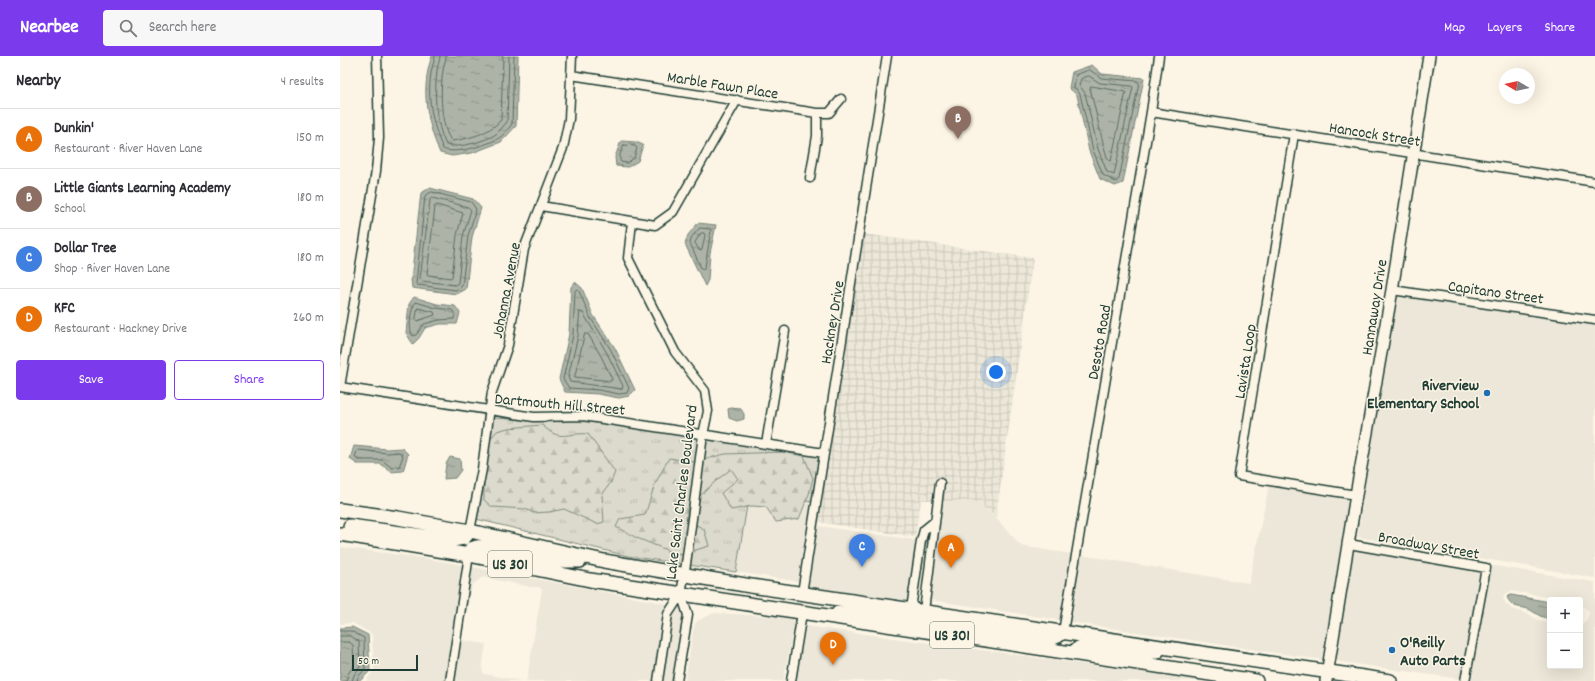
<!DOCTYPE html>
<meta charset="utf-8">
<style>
:root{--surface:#fff;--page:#f7f7f7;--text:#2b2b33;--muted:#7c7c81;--line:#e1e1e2;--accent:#7c3aed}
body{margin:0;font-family:Dekko,sans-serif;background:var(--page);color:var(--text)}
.controls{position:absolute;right:12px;bottom:12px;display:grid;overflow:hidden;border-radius:4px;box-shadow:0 4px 16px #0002}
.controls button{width:36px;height:36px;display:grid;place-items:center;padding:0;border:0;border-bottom:1px solid var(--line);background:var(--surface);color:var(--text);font:20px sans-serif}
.compass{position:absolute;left:1159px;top:12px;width:36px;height:36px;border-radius:50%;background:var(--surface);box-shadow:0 4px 16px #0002;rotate:279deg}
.scale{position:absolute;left:12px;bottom:10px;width:66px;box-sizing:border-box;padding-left:4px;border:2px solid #1f3d34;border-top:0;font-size:11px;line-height:14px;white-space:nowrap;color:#1f3d34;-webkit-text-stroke:3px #fcf5e5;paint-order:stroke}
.you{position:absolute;left:656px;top:316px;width:14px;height:14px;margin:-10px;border:3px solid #fff;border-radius:50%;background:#1a73e8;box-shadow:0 0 0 6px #1a73e833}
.badge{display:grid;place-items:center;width:26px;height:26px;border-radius:50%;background:var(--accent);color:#fff;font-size:13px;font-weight:700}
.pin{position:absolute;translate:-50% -33px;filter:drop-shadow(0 1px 2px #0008)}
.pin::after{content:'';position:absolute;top:21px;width:14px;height:12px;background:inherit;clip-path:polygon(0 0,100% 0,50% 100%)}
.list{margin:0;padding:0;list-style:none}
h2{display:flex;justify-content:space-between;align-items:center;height:52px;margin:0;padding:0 16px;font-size:17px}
h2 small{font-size:13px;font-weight:400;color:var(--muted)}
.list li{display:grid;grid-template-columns:26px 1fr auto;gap:12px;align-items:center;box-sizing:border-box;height:60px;padding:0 16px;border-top:1px solid var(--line)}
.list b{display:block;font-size:15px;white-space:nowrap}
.list p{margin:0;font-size:13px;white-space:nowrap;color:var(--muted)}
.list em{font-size:13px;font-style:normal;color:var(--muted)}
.actions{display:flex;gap:8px;padding:12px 16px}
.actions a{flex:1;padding:9px 0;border:1px solid var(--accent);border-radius:4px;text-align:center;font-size:14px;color:var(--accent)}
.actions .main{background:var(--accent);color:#fff}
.icon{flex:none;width:22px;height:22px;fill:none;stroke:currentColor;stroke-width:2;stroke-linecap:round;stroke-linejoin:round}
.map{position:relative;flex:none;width:1255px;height:625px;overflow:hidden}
header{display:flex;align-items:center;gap:24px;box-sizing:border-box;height:56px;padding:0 20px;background:var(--accent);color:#fff}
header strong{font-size:19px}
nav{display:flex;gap:22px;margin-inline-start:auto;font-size:14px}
.search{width:280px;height:36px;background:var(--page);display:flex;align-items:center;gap:10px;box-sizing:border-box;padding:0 14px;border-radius:4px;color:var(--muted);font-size:15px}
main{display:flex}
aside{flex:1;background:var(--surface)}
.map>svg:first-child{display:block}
</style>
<header>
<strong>Nearbee</strong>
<div class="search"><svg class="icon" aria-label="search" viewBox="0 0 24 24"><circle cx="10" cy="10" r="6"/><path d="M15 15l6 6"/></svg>Search here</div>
<nav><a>Map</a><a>Layers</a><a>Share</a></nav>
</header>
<main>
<aside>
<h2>Nearby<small>4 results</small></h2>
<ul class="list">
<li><span class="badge" style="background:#e8710a">A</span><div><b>Dunkin'</b><p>Restaurant · River Haven Lane</p></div><em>150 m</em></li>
<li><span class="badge" style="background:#8d6e63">B</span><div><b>Little Giants Learning Academy</b><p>School</p></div><em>180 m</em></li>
<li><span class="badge" style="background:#3f7fe0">C</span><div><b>Dollar Tree</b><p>Shop · River Haven Lane</p></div><em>180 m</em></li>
<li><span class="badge" style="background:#e8710a">D</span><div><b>KFC</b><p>Restaurant · Hackney Drive</p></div><em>260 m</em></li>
</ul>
<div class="actions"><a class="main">Save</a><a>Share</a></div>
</aside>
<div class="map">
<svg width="1255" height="625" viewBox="0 0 1255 625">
<defs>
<pattern id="industrial-grid" width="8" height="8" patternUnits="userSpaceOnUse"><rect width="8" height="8" fill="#ece7d8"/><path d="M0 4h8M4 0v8" fill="none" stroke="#cac7ba"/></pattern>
<pattern id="grass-tufts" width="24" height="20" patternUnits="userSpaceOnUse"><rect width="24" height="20" fill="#dcdacc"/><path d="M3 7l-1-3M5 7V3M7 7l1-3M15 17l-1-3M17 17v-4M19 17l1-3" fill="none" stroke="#bcbcb0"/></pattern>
<pattern id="forest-firs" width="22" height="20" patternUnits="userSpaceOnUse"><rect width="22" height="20" fill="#dcdacc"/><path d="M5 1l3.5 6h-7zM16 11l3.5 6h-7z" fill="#bcbcb0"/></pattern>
<pattern id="water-ripples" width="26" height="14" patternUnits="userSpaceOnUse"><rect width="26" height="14" fill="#aeb3a7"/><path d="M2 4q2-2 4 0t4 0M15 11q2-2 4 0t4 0" fill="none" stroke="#8d9389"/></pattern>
</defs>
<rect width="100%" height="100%" fill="#fcf5e5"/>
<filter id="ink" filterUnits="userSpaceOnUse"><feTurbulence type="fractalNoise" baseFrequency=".025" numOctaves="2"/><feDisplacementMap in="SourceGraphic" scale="8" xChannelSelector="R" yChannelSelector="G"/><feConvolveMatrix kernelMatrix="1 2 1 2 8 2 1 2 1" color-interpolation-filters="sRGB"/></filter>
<g filter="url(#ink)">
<!-- built -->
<path fill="#ece7d8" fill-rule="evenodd" d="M1056,238l199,29v255l-237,-41 10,-74z
M929,429l81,13 -26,162 -254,-38 11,-67 168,28z
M409,438l65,8 -13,80 -65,-10z
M602,445l35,1 17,14 27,30 50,8 -11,66 -129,-20 9,-77 2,-2 -1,-2z
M472,469l109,16 -10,68 -109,-16z
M0,491l83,11 39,7 -17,116h-79l8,-11 -2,-36 -19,-11 -13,1z
M1013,493l127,22 -20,108 -126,-18z
M1148,509l107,17v99h-125l21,-112zM1171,535l53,9h16v4l9,7v3l-2,6 -7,5v41h-30v-44l-13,-2 -8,-6 -17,-5 -6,-5 -3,-6 2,-4z
M132,511l196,37 -3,5 -1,-1 -3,7 1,1 -9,65h-127l1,-2 15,-90 -3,-2h-8l-48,-10 -11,8 -7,34z
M339,550l4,10 -11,65h-9l10,-66z
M374,557l75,4 6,3 -12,61h-98l9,-55 3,-5z
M466,570l371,51 22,4h-403z
M122,583l3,2 21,3 -4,26 2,4 37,7h-66z"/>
<!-- industrial -->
<path fill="url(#industrial-grid)" d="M524,178l169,24 -37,259 -19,-15 -35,-1 4,-21 -10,-2 -4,22h-11l-6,37 -97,-15z"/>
<!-- grass -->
<path fill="url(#grass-tufts)" stroke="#7e8c80" d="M152,362l58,3 50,-1 223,34 -9,48 -65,-8 -13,78 -108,-16 -152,-37z"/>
<!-- forest -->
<path fill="url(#forest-firs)" stroke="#7e8c80" d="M202,369c19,18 23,7 46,9l27,38 -4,10 -9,13 2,27 -7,2 -33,-15 -15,3 -16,1 -7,-4 -34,-2 -8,-7v-31l5,-16 1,-14 7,-8 11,-3z
M442,396l22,4 9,22 -4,16 -10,25 -23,3 -10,-15 -14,-1 -21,4 -10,-17 17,-14 -7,-10 -14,11 -30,28v12l17,9 5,17 -30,9 -42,-17 -21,-11 4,-8 25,-4 10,-31 14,-26 25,4 31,-8z"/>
<!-- water -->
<path fill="url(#water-ripples)" stroke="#758479" d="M92,0h86l-2,70 -15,16 -29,11 -20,3 -12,-3c-13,-30 -20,-64 -8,-97z
M752,9l10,9 42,4 -21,105 -8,3 -15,-7 -11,-28 -12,-56 -8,-7 3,-16z
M281,85l15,1 7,3 -5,16 -10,6 -12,-1 -1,-9z
M90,132l43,11 8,9 -9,29 -6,52 -9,5 -45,-6 -1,-9 10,-86z
M358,167l18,2 -6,28 -2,27 -3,6 -20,-42 3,-9z
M235,226l7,6 11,27 22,33 20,42 -6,6 -10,2 -21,-4 -33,-2 -6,-13 10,-45 2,-47z
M74,241l23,7 18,2 5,7 -3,11h-17l-15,4 -6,10 -6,6 -7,-11 3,-29z
M391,352l10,1 3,5v5l-7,2 -8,-3 -1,-9z
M14,390l33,3 15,-1 6,6 -5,17 -12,1 -10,-8h-24l-7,-5z
M110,401l10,2 1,11 -6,8 -11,1 2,-15z
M1171,539l39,7v17c-9,-2 -10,-3 -18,-8 -9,-6 -19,0 -25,-14z
M12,571l16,8 2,36 -10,10h-20v-53z"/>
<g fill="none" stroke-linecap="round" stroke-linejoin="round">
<!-- shore -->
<path stroke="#586c62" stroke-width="1" d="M95,0c0,4 -2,8 -3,12 -6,28 0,55 11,81 11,6 45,-4 56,-11 5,-3 9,-9 13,-14l2,-68
M100,0c0,5 -3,10 -3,15 -3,27 -2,49 9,74 12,4 40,-4 50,-11 4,-3 7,-8 11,-12l2,-66
M106,0c0,5 -3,10 -3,15 -3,16 -3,58 9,70 19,-3 36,-7 49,-21l2,-64
M750,14l11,8 36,3 2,2 -20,96 -3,3 -13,-7 -10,-25 -13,-56 -6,-7 2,-12z
M749,20l11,7 31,3 2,1 -19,88 -7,-3 -9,-23 -13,-56 -6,-8 2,-6z
M751,30l35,6 -15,69 -3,-1 -4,-13 -14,-59z
M284,89l11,1 2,2 -3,10 -7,5 -6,-1c-3,-4 0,-12 3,-17z
M92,136l39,10 5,7 -8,27 -6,50 -6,4 -39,-5 -1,-1 9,-88z
M92,142l36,9 3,3 -8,26 -5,47 -3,2 -33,-4 -2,-2 10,-79z
M97,149l26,8 -6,22 -5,42 -1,1 -23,-3 -1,-1 8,-67z
M360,172l9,1 2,1 -6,37 -2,2 -2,-1 -11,-25 2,-6z
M361,177h3l1,2 -3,15 -2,1 -5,-8z
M237,233l2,2 11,26 21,33 18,38 -2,5 -8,1 -20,-4 -30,-2 -6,-9 10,-44 2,-44z
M76,246l20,6 16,2 3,4 -1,5 -15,1 -15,4 -8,11 -3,1c-5,-6 -3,-29 3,-34z
M78,252l16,4 1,3 -18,6 -1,-2z
M240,256l3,1 24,40 16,33 -1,3 -52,-7 -2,-5 10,-41z
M245,278h3l13,22 11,23 -1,2 -36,-4z
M19,394l28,3 13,-1 3,4 -4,11 -7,1 -10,-8h-24l-3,-3 2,-6z
M0,575h11l13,7 1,31 -7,8 -1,4
M0,580h10l9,5 1,26 -6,8 -2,6
M0,586h9l4,3 1,20 -6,9 -2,7"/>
<defs>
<path id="minor" d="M37,0l2,82 -3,33 -36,216 194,30 49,-1 241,37
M231,19l246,38h12l12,-14
M811,56l444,70
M954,78l-55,342 117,19
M470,122l7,-42v-23
M201,150l114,19 18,-13 64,-112
M292,166l-4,36 47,94 30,39 3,20 -5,24 -17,129 -5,30 -13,20 -10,67
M1052,234l203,30
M426,388l19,-113
M130,475l12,-62 10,-77 16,-47 16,-96 39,-101 6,-29 3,-63
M1009,488l137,24 -21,113
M462,537l85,-537
M571,553l10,-68 3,-11 11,-9
M584,555l16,-128
M723,576l88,-520 8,-56
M110,625l19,-126
M337,625l11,-66 -7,-21
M451,625l11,-68"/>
<path id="tertiary" d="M986,625l30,-186 36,-205 37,-234"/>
<path id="primary" d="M0,454l58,8 72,13 134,30 147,25 639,95
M10,470l102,14 12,-2 6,-7
M0,478l129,21 121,25 666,101
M129,499l2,-6 6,-2 9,-1 71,15h23
M498,557l19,-1 52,7c7,-1 11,-2 15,-8
M577,574l3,-6 4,-2 40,5 9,-1
M623,576l19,-2 66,10 10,-4 5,-4
M733,597c4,-5 7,-6 13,-7l46,7 25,-1"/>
</defs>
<!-- minor casing -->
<use href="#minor" stroke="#1f3d34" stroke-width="11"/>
<!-- tertiary casing -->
<use href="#tertiary" stroke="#1f3d34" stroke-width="14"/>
<!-- primary casing -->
<use href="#primary" stroke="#1f3d34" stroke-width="16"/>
<!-- minor -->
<use href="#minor" stroke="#fcf5e5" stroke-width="8"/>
<!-- tertiary -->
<use href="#tertiary" stroke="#fcf5e5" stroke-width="11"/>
<!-- primary -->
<use href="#primary" stroke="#fcf5e5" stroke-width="13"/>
</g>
</g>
<!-- markers -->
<g fill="#1f6fb2" stroke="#fcf5e5" stroke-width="1.5">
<circle cx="1147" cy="337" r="4"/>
<circle cx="1052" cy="594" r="4"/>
</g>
<g text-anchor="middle" stroke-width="3" stroke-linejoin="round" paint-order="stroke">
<!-- shield labels -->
<g fill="#fcf5e5" stroke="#617469" stroke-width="1">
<rect x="148" y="495" width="44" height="26" rx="3"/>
<rect x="590" y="566" width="44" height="26" rx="3"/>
</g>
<g font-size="15" font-weight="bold" fill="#1f3d34">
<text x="170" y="513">US 301</text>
<text x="612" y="584">US 301</text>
</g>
<!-- street labels -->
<g font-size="16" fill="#1f3d34" stroke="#fcf5e5">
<text transform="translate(383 28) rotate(9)" y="6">Marble Fawn Place</text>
<text transform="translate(1035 77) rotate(9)" y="6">Hancock Street</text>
<text transform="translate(165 234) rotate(-79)" y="6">Johanna Avenue</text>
<text transform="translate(1156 235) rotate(8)" y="6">Capitano Street</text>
<text transform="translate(1033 251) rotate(-81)" y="6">Hannaway Drive</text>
<text transform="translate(491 266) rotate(-81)" y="6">Hackney Drive</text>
<text transform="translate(758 286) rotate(-80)" y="6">Desoto Road</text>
<text transform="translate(904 305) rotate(-81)" y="6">Lavista Loop</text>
<text transform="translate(220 347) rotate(5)" y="6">Dartmouth Hill Street</text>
<text transform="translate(340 436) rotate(-83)" y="6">Lake Saint Charles Boulevard</text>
<text transform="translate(1089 488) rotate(10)" y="6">Broadway Street</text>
</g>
<!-- poi labels -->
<g font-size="16" font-weight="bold" fill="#1f3d34" stroke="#fcf5e5" text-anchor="end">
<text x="1139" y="334">Riverview<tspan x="1139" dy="18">Elementary School</tspan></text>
<text x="1060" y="591" text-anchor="start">O'Reilly<tspan x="1060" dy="18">Auto Parts</tspan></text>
</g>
</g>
</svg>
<div class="controls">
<button>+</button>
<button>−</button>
</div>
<svg class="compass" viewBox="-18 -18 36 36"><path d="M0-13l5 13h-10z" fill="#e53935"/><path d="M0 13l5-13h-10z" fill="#7c7c81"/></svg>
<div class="scale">50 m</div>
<div class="you"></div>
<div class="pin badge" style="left:611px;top:512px;background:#e8710a">A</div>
<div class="pin badge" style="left:618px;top:83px;background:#8d6e63">B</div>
<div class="pin badge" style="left:522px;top:511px;background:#3f7fe0">C</div>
<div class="pin badge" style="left:493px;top:609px;background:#e8710a">D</div>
</div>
</main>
